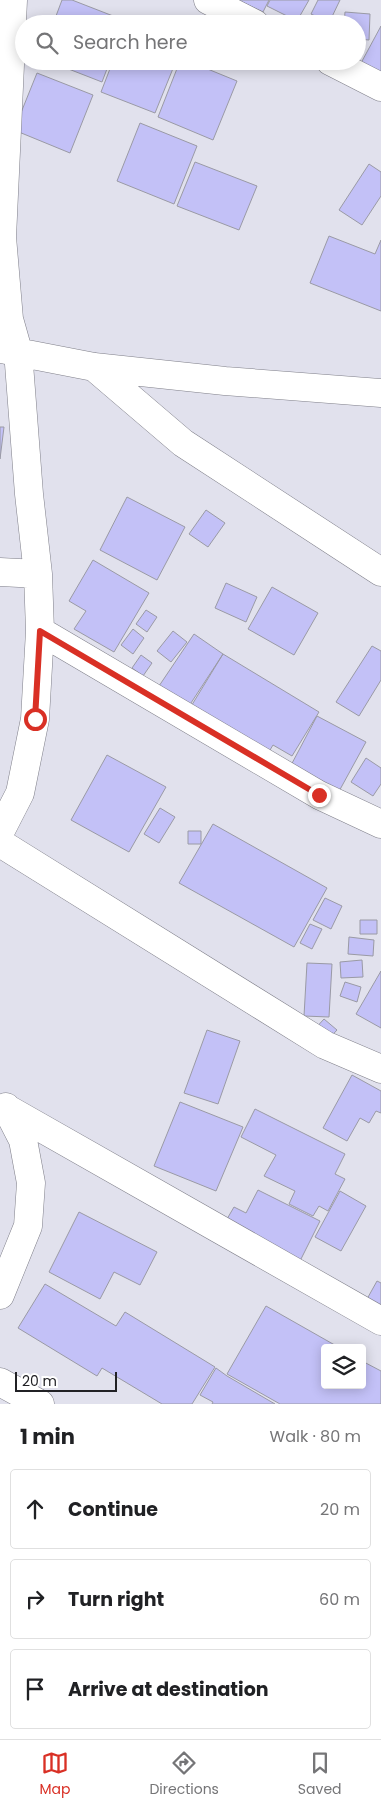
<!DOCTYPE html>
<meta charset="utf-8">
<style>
:root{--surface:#fff;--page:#f2f2f2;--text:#202124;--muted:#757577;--line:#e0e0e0;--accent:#d93025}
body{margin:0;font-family:Poppins,sans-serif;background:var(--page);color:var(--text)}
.controls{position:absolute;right:15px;bottom:15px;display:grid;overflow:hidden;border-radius:5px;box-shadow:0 2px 12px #0003}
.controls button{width:45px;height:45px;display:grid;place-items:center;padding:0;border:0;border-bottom:1px solid var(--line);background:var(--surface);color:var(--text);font:25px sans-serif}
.scale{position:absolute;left:15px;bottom:12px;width:102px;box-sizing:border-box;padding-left:5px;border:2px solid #212125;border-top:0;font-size:14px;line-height:18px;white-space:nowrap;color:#212125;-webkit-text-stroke:4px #fff;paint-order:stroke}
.stop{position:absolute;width:15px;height:15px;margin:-11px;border:4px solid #d93025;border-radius:50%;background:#fff}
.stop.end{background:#d93025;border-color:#fff;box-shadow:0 1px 5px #0008}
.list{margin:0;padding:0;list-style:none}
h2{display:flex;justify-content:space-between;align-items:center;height:65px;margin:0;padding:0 20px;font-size:21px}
h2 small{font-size:16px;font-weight:400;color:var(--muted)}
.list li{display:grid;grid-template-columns:32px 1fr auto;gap:15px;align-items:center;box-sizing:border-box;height:80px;margin:0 10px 10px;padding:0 10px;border:1px solid var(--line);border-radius:5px}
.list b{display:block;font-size:19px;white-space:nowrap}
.list em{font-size:16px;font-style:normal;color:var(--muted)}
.icon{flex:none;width:28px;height:28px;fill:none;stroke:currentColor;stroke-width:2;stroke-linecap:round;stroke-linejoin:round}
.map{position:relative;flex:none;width:381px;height:1404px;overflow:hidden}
.search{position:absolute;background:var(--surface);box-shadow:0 2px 12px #0003;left:15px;right:15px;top:15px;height:55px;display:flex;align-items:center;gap:12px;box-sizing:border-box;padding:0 18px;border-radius:28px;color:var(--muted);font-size:19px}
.sheet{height:335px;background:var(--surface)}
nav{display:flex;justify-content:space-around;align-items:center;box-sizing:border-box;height:70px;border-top:1px solid var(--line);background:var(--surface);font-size:14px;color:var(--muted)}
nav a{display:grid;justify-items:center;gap:2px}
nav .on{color:var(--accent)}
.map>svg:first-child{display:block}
</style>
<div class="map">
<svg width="381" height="1404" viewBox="0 0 381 1404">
<rect width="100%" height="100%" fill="#e1e1ed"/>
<!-- building -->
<path fill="#c3c1f7" stroke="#9a9aa5" d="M62,0h10l54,21 -1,3h-72z
M238,0h31l-6,12z
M270,0h39l-12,21 -30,-15z
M318,0h22l-11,23 -18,-9z
M345,12l25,2 -1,26 -12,-1v-15h-13z
M381,26v48l-20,-11z
M48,61h62l-8,21z
M113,61h63l-21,52 -54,-21z
M180,61h8l49,20 -24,59 -55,-23z
M37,73l56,22 -23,58 -56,-23z
M140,123l57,23 -23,58 -57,-23z
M195,162l62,24 -18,44 -62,-24z
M369,164l12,8v24l-19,29 -23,-15z
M329,236l46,18 6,-14v71l-71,-28z
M0,427h4l-4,32z
M127,497l58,30 -28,53 -57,-30z
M206,510l19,13 -17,24 -19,-13z
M93,560l56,33 -35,59 -40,-23 12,-18 -17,-10z
M226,583l31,14 -11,25 -31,-14z
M272,587l46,26 -24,42 -46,-26z
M146,610l11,7 -10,15 -11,-8z
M133,629l11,9 -11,16 -12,-9z
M173,631l14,11 -16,20 -14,-11z
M194,634l29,20 -34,52 -30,-20z
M372,646l9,5v29l-22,36 -23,-14z
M223,654l96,58 -27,44 -19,-11 -6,10 -77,-47z
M141,655l11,8 -9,13 -11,-8z
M317,716l49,26 -29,53 -48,-26z
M107,755l59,32 -37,65 -58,-32z
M366,758l15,10v16l-8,12 -22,-14z
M160,808l15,9 -16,26 -15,-9z
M213,824l114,64 -33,59 -115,-64z
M188,831h13v13h-13z
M325,898l17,8 -11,23 -18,-9z
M360,920h17v14h-17z
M310,924l12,5 -10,20 -12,-6z
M349,937l25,3 -1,16 -25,-2z
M362,960l1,17 -22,1 -1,-16z
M307,963l25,1 -3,53 -25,-1z
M381,971v57l-25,-14z
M345,982l16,5 -4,15 -17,-6z
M324,1019l13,11 -13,14 -12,-12z
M207,1030l33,11 -22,63 -34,-11z
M352,1075l29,16v22l-5,-2 -7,12 -9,-5 -13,23 -24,-13z
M180,1102l63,25 -27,64 -62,-25z
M255,1109l90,45 -10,20 10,5 -17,32 -9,-5 -6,10 -24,-12 6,-13 -31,-15 12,-21 -35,-18z
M258,1190l62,31 -21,42 -72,-44 7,-12 12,6z
M340,1191l26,15 -25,45 -26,-14z
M79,1212l78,40 -17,33 -26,-13 -14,27 -51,-27z
M377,1281l4,2v24l-14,-8z
M45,1284l71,42 9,-14 90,55 -23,37h-30l-60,-36 -5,8 -79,-48z
M266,1306l74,42h-15v37h37v-24l19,10v33h-101l-53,-30z
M216,1368l11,8 48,28h-63l1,-2 -13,-7z"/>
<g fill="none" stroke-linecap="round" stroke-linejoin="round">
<defs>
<path id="minor" d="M208,0l47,24
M330,61l51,26
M1,349l93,18 131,14 156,12
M94,367l89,76 198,129
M0,572l38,2
M40,631l279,164 62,29
M0,832l20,-39 15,-74 5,-88 -2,-57 -9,-80 -11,-143 -9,-32 -7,-82 11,-237
M0,843l325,202 56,24
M6,1108l375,213
M0,1295l28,-69 3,-43 -8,-43 -17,-33
M0,1382l40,22"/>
</defs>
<!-- minor casing -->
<use href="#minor" stroke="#7f7f89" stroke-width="29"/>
<!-- minor -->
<use href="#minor" stroke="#fff" stroke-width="28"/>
</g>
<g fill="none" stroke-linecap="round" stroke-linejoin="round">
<!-- route -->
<path stroke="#d93025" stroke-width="6" d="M35,719l5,-88 279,164"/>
</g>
</svg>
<div class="controls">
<button><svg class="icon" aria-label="layers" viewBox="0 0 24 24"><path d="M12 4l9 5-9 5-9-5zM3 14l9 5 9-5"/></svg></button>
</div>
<div class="scale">20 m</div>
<div class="stop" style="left:35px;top:719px"></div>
<div class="stop end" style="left:319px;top:795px"></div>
<div class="search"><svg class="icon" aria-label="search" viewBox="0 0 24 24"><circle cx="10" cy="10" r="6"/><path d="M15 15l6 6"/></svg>Search here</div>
</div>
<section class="sheet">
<h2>1 min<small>Walk · 80 m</small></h2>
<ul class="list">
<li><svg class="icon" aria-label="ahead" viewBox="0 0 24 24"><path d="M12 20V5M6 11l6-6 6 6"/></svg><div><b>Continue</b></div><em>20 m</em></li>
<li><svg class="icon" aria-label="right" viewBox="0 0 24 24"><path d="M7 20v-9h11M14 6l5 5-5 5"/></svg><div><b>Turn right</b></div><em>60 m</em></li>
<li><svg class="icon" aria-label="arrive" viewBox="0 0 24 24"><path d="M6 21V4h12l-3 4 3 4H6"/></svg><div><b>Arrive at destination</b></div></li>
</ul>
</section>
<nav>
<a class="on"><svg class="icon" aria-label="map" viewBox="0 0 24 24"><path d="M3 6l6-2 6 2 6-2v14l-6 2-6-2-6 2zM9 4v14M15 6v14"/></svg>Map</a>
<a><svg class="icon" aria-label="directions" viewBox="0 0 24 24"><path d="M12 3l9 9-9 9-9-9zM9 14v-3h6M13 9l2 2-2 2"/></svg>Directions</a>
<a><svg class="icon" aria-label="saved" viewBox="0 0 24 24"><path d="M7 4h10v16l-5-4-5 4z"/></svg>Saved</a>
</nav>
